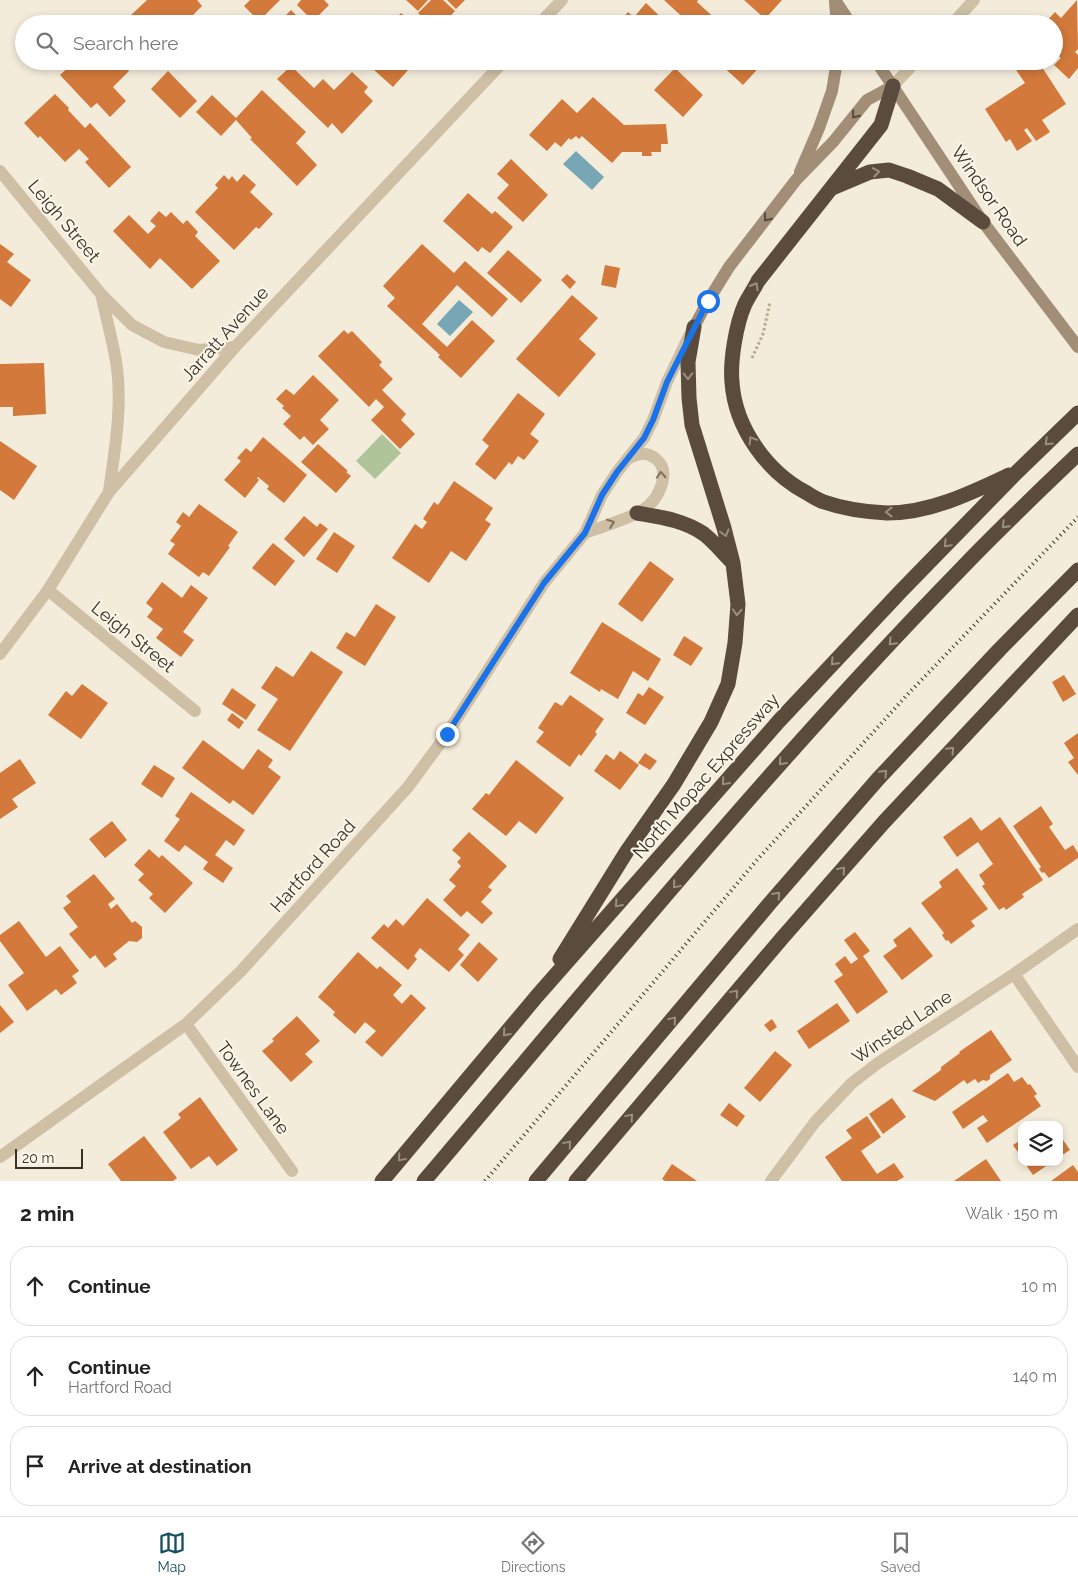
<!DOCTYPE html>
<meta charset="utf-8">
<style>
:root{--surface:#fff;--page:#f6f6f6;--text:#222;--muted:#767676;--line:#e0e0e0;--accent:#184e5f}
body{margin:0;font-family:Raleway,sans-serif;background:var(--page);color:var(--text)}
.controls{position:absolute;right:15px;bottom:15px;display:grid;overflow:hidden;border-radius:10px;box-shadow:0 2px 8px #0003}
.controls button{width:45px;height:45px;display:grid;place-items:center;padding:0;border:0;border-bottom:1px solid var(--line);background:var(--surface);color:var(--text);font:25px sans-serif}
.scale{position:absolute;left:15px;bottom:12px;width:68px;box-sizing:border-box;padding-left:5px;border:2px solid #393027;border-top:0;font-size:14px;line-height:18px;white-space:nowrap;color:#393027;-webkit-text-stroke:4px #fbf6e7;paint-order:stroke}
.stop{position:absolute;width:15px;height:15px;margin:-11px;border:4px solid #1a73e8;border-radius:50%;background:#fff}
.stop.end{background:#1a73e8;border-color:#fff;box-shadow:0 1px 5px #0008}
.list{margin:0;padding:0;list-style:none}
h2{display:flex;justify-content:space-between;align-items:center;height:65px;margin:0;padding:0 20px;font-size:21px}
h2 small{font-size:16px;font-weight:400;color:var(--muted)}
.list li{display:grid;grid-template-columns:32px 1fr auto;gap:15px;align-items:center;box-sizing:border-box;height:80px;margin:0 10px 10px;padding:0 10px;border:1px solid var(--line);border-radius:20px}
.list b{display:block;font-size:19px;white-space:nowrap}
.list p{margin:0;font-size:16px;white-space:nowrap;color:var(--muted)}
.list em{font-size:16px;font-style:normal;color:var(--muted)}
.icon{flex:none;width:28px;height:28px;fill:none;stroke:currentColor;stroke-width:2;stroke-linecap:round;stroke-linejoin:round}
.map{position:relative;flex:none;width:1078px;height:1181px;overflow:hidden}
.search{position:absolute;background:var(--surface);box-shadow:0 2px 8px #0003;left:15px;right:15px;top:15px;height:55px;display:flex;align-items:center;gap:12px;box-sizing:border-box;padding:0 18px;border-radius:28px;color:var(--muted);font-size:19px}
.sheet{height:335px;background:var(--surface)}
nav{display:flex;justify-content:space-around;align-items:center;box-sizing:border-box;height:70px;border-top:1px solid var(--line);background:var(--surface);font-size:14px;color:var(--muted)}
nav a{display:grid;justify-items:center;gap:2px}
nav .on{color:var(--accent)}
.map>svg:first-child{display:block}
</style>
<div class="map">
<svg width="1078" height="1181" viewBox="0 0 1078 1181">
<rect width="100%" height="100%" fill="#f4ecdb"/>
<!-- green -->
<path fill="#afc599" d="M382,434l19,19 -26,26 -19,-18z"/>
<!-- water -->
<path fill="#77a7b4" d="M576,151l28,26 -12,13 -29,-26z
M459,300l14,12 -23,24 -13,-12z"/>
<!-- building -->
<path fill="#d2793b" d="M147,0h50l5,6 -18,18h-48l-7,-7z
M250,0h30l-21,21 -15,-15z
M301,0h23l5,5 -16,16 -16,-16z
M406,0h22l-10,11z
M431,0h12l12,11 -12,13h-13l-12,-11z
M447,0h18l-9,9z
M664,0h34l-1,2 24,22h-31z
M744,0h38l-17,19z
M1077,0l1,49 -3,3 3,3v13l-9,11 -15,-14 7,-7 -7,-6v-28h-10l11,-12 6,6z
M646,3l22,21h-40l-6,-5 6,-7 6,5z
M291,10l14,14h-28z
M401,13l12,11h-23z
M75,61h45l9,10 -16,16 13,14 -16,16 -13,-14 -6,5 -31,-33z
M364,61h52l-23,26z
M717,61h48l-22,24z
M1010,61h28l28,43 -24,16 8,12 -14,9 -9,-13 -3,2 8,11 -15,10 -7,-12 -4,3 -21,-33 40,-26z
M291,66l23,22 9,-9 11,11 18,-18 16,15 -4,5 9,9 -31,33 -10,-11 -4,5 -51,-49z
M675,68l28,27 -20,22 -29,-27z
M168,71l29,30 -17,17 -29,-29z
M262,90l44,42 -10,11 21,22 -20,21 -47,-47 2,-1 -16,-18 -15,16 -25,-24 16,-17 24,23z
M55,94l14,14 -1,2 17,18 5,-5 41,44 -22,21 -24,-26 4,-3 -10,-10 -14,13 -25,-26 -2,2 -14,-15z
M593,97l31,28 42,-1 2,20h-7v8h-10l1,4h-10v-4h-20l-10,11 -30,-27 -3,3 -3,-3 -5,4 -2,-2 -8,9 -6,-5 -8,9 -18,-16 33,-36 15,14z
M511,159l37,36 -25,27 -26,-24 12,-13 -12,-11z
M244,174l12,11 -6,7 23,22 -14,15 -3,-2 -22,23 -39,-38 23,-24 -3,-3 9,-10 5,5 3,-4 5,6z
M468,193l24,21 3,-3 18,16 -23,26 -8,-6 -4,5 -35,-31z
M159,211l7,6 5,-5 12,12 4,-4 11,12 -3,4 25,25 -28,28 -32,-31 -10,11 -37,-38 16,-16 19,19 8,-8 -6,-5z
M0,244l14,10 -7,8 24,18 -20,27 -11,-8z
M422,244l32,29 11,-12 43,38 -16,18 -35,-32 -35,39 25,23 25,-27 23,21 -34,37 -23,-21 2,-2 -53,-49 8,-8 -12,-12z
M508,250l34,30 -21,23 -34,-30z
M605,265l15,3 -4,20 -15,-3z
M567,274l9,8 -6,7 -9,-9z
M572,295l26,23 -19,21 17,15 -37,43 -43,-38z
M344,330l4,4 4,-3 30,31 -3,3 14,14 -11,11 24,24 -5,6 14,14 -15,15 -29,-29 13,-13 -8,-8 -7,8 -51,-51z
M44,363l2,51 -33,2v-9h-13v-43z
M313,375l26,25 -19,20 9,9 -16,16 -9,-9 -4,4 -17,-16 8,-8 -9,-8 2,-2 -8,-7 10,-10 8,6z
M518,393l27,21 -15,20 9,7 -15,19 -6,-4 -6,9 -3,-3 -14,18 -20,-16 14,-18 -7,-6z
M263,437l44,38 -23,28 -17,-14 2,-3 -11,-9 -1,1 2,2 -14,18 -21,-18 17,-19 -4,-3 9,-10 5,4z
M0,441l37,25 -23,34 -14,-10z
M318,444l30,27 -2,1 5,4 -15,17 -35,-31z
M454,481l39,27 -8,12 6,4 -25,37 -15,-10 -22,32 -37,-25 23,-34 7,5 5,-7 -4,-3 11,-17 4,3z
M199,504l39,28 -10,14 2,1 -21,29 -6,-4 -4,5 -31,-23 7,-10 -5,-3 11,-15 -5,-4 7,-10 6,5z
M304,516l13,11 3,-4 8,6 -24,28 -20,-18z
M334,532l21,14 -18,27 -21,-14z
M273,543l22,18 -20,25 -23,-18z
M650,561l24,18 -32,43 -24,-18z
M162,582l20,16 9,-13 17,13 -25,34 11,8 -13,17 -25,-19 7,-9 -16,-12 6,-8 -7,-6z
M376,604l20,13 -31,49 -29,-18 10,-16 9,5z
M602,622l59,37 -13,22 -15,-10 -15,28 -17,-10 -1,3 -30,-19z
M684,636l19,12 -12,18 -18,-11z
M311,651l32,21 -53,79 -33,-21 21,-31 -17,-11 15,-22 17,11z
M1064,675l12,19 -13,8 -11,-20z
M82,684l26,19 -27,36 -33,-24 18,-24 6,5z
M649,687l15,10 -19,28 -19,-12 12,-20 5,3z
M232,688l24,17 -10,15 -24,-16z
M570,695l34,24 -9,13 2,2 -16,22 -2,-2 -9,13 -34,-25 8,-10 -6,-4 17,-26 7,4z
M232,713l12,9 -5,7 -12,-9z
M1078,733v42l-10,-13 6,-4 -10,-15z
M203,740l40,30 15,-21 15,11 -5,7 13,10 -28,38 -20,-15 -3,4 -48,-36z
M620,751l19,14 -19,25 -26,-19 12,-17 8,6z
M645,753l12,8 -7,9 -12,-7z
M20,759l16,24 -24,16 6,8 -18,12v-46z
M516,760l48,38 -28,36 -17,-13 -13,15 -34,-27 14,-16 3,2z
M154,765l21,13 -13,20 -21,-14z
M191,792l54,38 -11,16 -8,-6 -11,15 18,13 -10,15 -20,-14 5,-7 -23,-17 -6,7 -15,-11 16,-22 -5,-3z
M1041,806l12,18 -4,3 16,23 8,-5 5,8v5l-29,20 -5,-6 -2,1 -3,-4 2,-2 -28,-41z
M971,817l10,14 19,-14 43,63 -21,14 2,3 -18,13 -2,-3 -5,3 -17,-24 3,-2 -6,-9 14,-11 -15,-22 -21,15 -14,-20z
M112,821l15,19 -22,18 -16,-19z
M469,832l38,34 -19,21 4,3 -11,12 12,11 -11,11 -15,-13 -6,6 -18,-17 13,-14 -7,-6 12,-14 -4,-4 4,-4 -9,-8z
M149,849l10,9 3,-3 31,28 -28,30 -16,-15 4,-4 -15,-14 6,-6 -10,-9z
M957,868l31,41 -17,12 4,5 -24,18 -3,-4 -2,1 -4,-6 2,-2 -23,-30 21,-16 -3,-5z
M94,874l21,25 -7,5 3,5 6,-5 15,19 3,-2 7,6v11l-5,4 -8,-1 -16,13 4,5 -12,9 -10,-13 -5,4 -21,-25 9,-7 -15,-19 8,-6 -5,-6z
M427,898l43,37 -12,14 6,6 -15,17 -29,-24 -6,8 3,3 -9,11 -37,-32 13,-14 4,4 8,-9 7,7z
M19,921l27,36 14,-11 19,25 -7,5 5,7 -16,12 -5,-6 -29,22 -19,-26 16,-12 -24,-32v-6z
M910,927l23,29 -31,24 -19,-24 14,-10 -4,-6z
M855,932l15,19 -7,5 25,36 -31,22 -23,-33 9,-6 -8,-11 10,-8 6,8 7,-5 -14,-19z
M479,942l19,17 -20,23 -18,-17z
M358,952l19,17 3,-3 22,19 -9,10 9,9 9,-10 15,14 -44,49 -17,-15 11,-11 -11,-9 -10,12 -22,-19 2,-3 -17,-15z
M837,1003l13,18 -41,28 -12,-18z
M0,1005l14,17 -14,11z
M297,1016l23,25 -15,13 8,8 -22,20 -29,-31 12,-10 -2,-2z
M772,1019l5,8 -7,5 -6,-7z
M991,1030l21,30 -22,15v4l-3,2 -4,-1 -5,3 -3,-4 -8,5 -3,-4 -29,21 -23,-10 29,-21v-3l19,-14 -1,-1z
M775,1051l17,14 -32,37 -16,-14z
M1008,1073l6,9 8,-5 6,8 2,-1 7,10 -3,2 7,10 -54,37 -10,-15 11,-7 -5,-6 -20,14 -11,-17z
M200,1097l38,53 -21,16 -8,-10 -18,13 -28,-37 18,-14 -3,-4z
M892,1098l14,19 -23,17 -14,-20z
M729,1103l16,13 -8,11 -17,-12z
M867,1116l14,21 -20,14 16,23 17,-11 10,14 -7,4h-55l-17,-24 27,-19 -6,-8z
M1059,1134l11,16 -11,7z
M144,1136l33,42 -4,3h-52l-13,-17z
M1022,1139v19l-9,-13z
M986,1159l15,22h-47z
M1024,1162h28l-19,13z
M672,1164l25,17h-32l-3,-2z
M1073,1165l5,7v9h-27z"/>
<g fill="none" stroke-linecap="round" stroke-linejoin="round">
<!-- path -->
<path stroke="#baa98f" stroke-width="3" stroke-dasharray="2.5 2.5" stroke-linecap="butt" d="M752,358l11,-24 7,-32"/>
<!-- minor -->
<path stroke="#cebfa5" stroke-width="12" d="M539,24l23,-24
M0,171l101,123 31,31 32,17 35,8 36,-3
M101,294c5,22 11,45 15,67 7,43 -1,88 -7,130
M585,533c18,-7 49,-15 63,-27 12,-10 23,-36 8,-47 -4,-3 -9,-6 -14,-5 -5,0 -10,3 -15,5
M48,590l147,121
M0,654l48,-64 61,-98 126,-145 269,-286
M1014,974l64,93
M186,1024l106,147
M0,1157l186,-133 54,-52 168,-185 39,-53 97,-151 41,-50 17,-38 15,-23 27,-34 9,-18 14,-38 22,-46
M771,1181l44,-59 37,-39 26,-20 136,-89 64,-45"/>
<!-- tertiary -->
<path stroke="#cebfa5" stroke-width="12" d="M952,24l22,-24
M893,86l23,-25"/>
<!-- secondary -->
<path stroke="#a28d76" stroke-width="12" d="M835,0l16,24
M835,2l2,22
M876,61l107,161 95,125
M800,172l19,-44 13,-37 5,-30
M694,327l14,-26 21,-34 67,-87 37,-38 34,-42 26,-14"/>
<!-- motorway -->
<path stroke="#5b4b3d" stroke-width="15" d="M893,86l-12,39 -123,156c-4,8 -9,15 -13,23 -9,20 -15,57 -13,78 3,46 35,90 75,111 5,3 11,7 17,9 20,7 42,10 63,11 43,0 84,-20 122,-38
M832,188l38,-16 19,-2 18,6 31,13 45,33
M637,513c23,4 47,7 67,21 10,8 19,19 28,28
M560,959l67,-108 47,-67 37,-62 17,-38 7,-41 3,-39 -5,-41 -9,-35 -32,-103 -3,-27 -1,-36 6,-35
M382,1181l155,-185 242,-275 122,-130 116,-119 61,-59
M424,1181c175,-206 346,-416 535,-610 38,-40 79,-79 119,-117
M536,1181l234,-278 108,-124 122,-130 78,-79
M576,1181l207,-244 101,-115 194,-207"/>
<!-- rail -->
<path stroke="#393027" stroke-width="4" stroke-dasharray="1 4" stroke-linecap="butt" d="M485,1181l272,-321 150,-165 171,-178"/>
</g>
<!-- one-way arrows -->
<defs><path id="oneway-chevron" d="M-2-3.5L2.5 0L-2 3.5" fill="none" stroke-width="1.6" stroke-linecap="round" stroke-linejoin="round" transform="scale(1.25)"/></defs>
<g stroke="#584c3f">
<use href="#oneway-chevron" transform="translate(855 115) rotate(129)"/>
<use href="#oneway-chevron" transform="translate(767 218) rotate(128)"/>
</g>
<g stroke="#9b8f81">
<use href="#oneway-chevron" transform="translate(876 172) rotate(-10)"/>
<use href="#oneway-chevron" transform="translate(755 286) rotate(-60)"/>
<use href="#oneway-chevron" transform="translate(688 376) rotate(89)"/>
<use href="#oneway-chevron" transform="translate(752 440) rotate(-122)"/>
<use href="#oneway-chevron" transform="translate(1048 442) rotate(136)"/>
<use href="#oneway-chevron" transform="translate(889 512) rotate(-180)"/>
<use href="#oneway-chevron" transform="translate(1005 525) rotate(135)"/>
<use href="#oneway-chevron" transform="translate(725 533) rotate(75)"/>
<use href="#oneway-chevron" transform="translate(947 544) rotate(134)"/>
<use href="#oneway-chevron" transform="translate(737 612) rotate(93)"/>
<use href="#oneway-chevron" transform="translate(892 642) rotate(133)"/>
<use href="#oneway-chevron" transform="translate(834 662) rotate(133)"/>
<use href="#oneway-chevron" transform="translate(951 750) rotate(-47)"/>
<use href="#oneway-chevron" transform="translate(782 762) rotate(132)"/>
<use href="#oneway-chevron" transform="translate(884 773) rotate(-47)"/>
<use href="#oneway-chevron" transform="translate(725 782) rotate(131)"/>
<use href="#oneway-chevron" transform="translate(842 870) rotate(-49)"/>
<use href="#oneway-chevron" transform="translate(676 885) rotate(130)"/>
<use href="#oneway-chevron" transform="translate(777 895) rotate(-49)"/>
<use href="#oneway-chevron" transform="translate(618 904) rotate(131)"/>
<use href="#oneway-chevron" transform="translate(735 993) rotate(-50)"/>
<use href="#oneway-chevron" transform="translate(673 1020) rotate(-50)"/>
<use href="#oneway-chevron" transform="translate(506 1033) rotate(130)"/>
<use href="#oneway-chevron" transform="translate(630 1117) rotate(-50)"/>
<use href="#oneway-chevron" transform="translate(568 1144) rotate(-50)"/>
<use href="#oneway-chevron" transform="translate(401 1158) rotate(130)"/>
</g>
<g stroke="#7c7060">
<use href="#oneway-chevron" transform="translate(661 475) rotate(-93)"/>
<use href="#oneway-chevron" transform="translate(611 523) rotate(-21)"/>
</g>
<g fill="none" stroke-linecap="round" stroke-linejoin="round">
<!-- route -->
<path stroke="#1a73e8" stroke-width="6" d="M447,734l97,-151 41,-50 17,-38 15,-23 27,-34 9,-18 14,-38 41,-81"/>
</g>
<g text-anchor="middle" stroke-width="4" stroke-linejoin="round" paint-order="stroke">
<!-- street labels -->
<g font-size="18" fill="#393027" stroke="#fbf6e7">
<text transform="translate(989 196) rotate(55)" y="6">Windsor Road</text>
<text transform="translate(64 221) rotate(50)" y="6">Leigh Street</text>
<text transform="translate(225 334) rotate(-48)" y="6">Jarratt Avenue</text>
<text transform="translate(133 637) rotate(39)" y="6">Leigh Street</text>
<text transform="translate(706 776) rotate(-49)" y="6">North Mopac Expressway</text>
<text transform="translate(313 866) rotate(-48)" y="6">Hartford Road</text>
<text transform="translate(902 1027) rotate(-34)" y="6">Winsted Lane</text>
<text transform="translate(253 1088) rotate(54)" y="6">Townes Lane</text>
</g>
</g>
</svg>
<div class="controls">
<button><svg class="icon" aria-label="layers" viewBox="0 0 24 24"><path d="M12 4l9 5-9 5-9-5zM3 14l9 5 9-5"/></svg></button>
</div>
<div class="scale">20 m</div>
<div class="stop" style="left:708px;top:301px"></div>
<div class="stop end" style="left:447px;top:734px"></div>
<div class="search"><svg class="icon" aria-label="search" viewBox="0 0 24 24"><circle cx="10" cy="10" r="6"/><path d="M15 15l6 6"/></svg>Search here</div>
</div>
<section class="sheet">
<h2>2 min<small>Walk · 150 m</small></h2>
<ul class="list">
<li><svg class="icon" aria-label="ahead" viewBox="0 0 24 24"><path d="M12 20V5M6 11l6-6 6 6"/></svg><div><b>Continue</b></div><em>10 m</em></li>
<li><svg class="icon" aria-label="ahead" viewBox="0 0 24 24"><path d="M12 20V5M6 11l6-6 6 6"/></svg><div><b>Continue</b><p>Hartford Road</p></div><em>140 m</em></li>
<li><svg class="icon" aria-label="arrive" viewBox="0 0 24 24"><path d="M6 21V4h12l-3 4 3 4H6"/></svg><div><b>Arrive at destination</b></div></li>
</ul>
</section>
<nav>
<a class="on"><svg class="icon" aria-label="map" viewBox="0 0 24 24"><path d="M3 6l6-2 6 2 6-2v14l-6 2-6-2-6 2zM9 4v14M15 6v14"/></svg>Map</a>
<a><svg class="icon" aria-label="directions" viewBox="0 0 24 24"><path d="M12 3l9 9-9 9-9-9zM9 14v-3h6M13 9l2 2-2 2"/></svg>Directions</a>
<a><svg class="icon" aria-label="saved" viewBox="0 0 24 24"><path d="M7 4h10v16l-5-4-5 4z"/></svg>Saved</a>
</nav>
